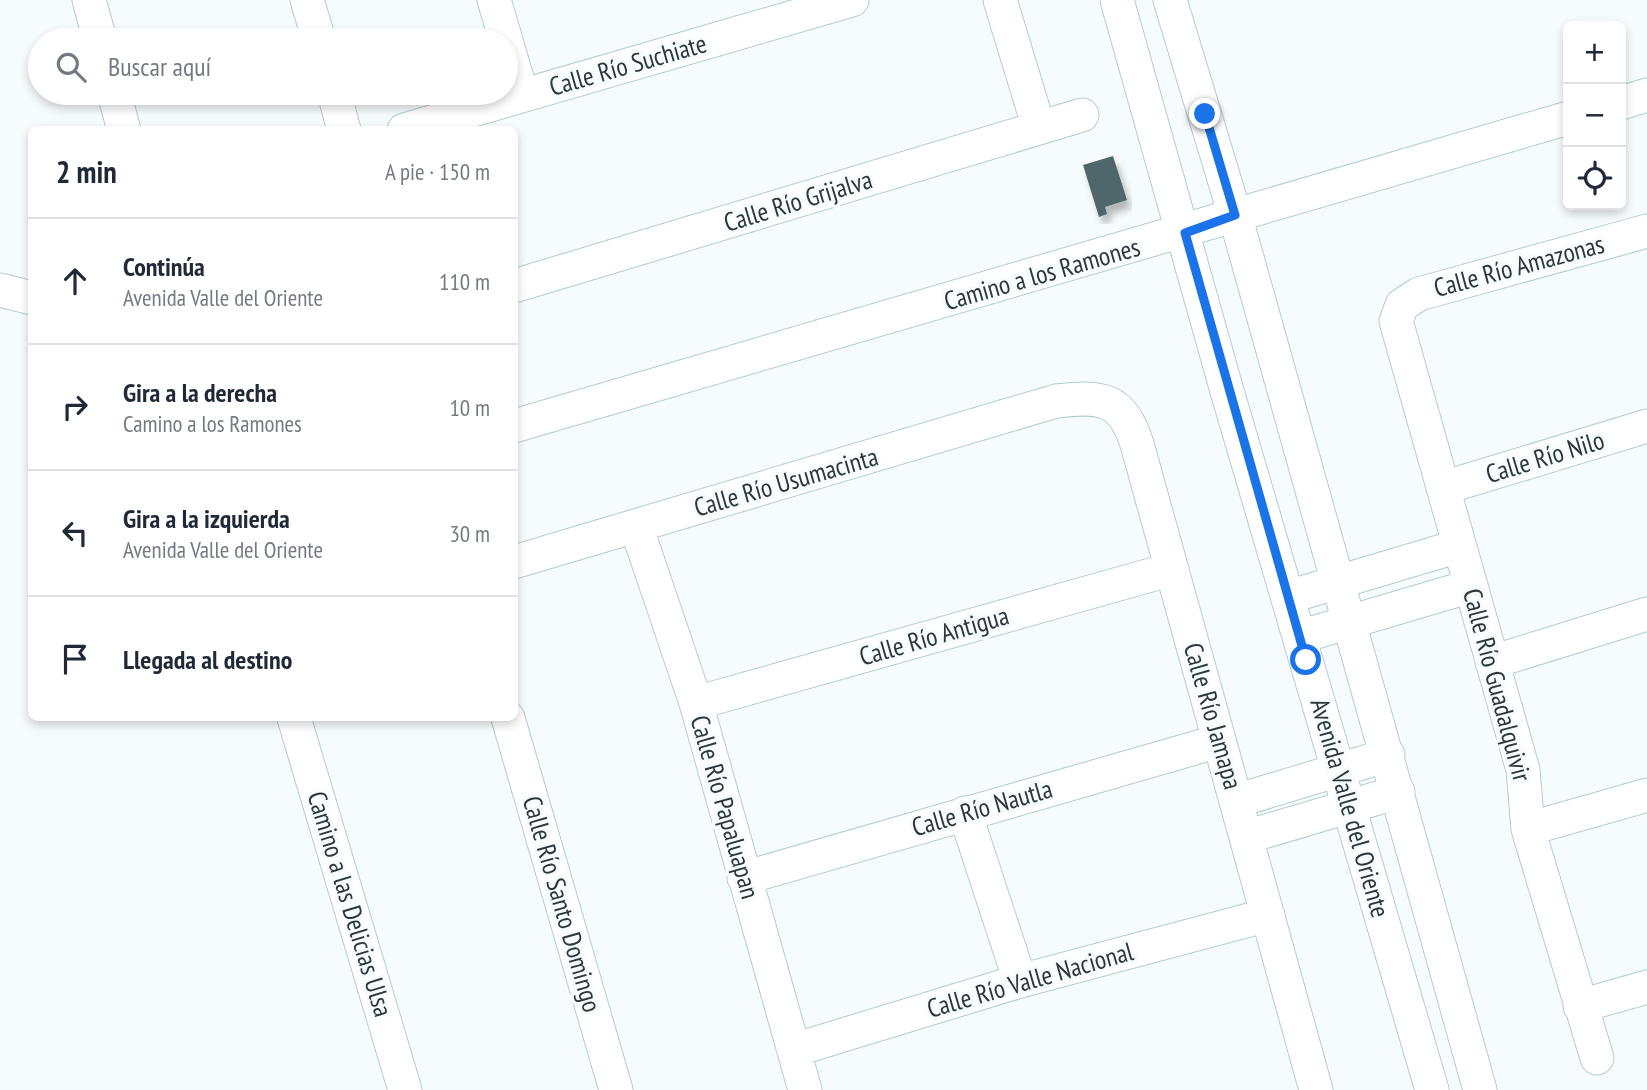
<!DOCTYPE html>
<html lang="es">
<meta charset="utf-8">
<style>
:root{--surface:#fff;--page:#f6f6f7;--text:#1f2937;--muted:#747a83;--line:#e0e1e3}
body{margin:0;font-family:"PT Sans Narrow",sans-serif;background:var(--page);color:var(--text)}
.controls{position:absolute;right:21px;top:21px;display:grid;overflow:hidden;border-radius:10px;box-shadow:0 4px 10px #0003}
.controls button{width:63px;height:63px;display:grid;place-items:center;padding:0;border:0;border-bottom:2px solid var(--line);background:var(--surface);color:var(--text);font:35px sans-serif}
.stop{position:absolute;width:21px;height:21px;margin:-16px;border:5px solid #1a73e8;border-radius:50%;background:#fff}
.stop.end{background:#1a73e8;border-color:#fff;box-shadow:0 2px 7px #0008}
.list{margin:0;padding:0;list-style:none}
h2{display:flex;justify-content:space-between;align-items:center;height:91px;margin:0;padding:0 28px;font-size:30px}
h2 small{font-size:23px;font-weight:400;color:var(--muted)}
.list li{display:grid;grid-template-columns:46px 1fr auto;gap:21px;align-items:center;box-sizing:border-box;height:126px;padding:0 28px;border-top:2px solid var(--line)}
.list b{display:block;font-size:26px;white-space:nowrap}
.list p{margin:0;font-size:23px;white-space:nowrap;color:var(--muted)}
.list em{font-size:23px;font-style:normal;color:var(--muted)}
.icon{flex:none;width:38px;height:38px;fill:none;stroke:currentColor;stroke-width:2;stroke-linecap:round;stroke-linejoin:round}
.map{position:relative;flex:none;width:1647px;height:1090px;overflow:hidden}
.search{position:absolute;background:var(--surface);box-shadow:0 4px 10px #0003;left:28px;top:28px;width:490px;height:77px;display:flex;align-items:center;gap:18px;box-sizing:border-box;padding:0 24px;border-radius:38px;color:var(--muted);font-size:26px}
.panel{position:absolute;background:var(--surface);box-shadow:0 4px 10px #0003;left:28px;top:126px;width:490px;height:595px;border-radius:10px}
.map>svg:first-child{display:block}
</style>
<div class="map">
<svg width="1647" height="1090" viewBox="0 0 1647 1090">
<defs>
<filter id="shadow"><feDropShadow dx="4.5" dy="8" stdDeviation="3.5" flood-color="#0004"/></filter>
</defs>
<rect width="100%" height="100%" fill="#f6fbfd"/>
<!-- building -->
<path fill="#4f666b" filter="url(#shadow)" d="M1113,156l14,44 -22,7 2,7 -8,3 -16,-52z"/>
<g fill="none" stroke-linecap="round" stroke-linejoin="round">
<defs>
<path id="minor" d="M89,0l11,40
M307,0l12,40
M494,0l12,40
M1000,0l39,128
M1117,0l110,391 205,699
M1170,0l65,215 245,875
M506,41l16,54
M114,93l10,37
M334,93l10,37
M1621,103l26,-8
M404,130l448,-130
M514,286l568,-171
M0,290l32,8
M514,426l1054,-308
M1443,488l204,-62
M636,526l60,177 109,387
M514,562l542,-161c45,-5 66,-4 81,43l179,646
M1288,597l171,-51
M1299,637l172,-51
M1492,662l155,-48
M696,703l476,-134
M294,718l111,372
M508,718l108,372
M1236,801l152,-46
M965,813l55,168
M1528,829l119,-34
M1246,837l152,-45
M744,878l475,-137
M1580,1006l67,-19
M794,1050l226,-69 248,-66
M1597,1058l-69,-229 -5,-59 -127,-449 6,-16 17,-11 228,-63"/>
</defs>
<!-- minor casing -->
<use href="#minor" stroke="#b3ccd2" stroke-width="35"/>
<!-- minor -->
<use href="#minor" stroke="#fff" stroke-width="33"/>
</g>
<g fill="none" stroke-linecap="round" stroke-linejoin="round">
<!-- route -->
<path stroke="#1a73e8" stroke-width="9" d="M1205,114l30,101 -50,18 121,427"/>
</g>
<g text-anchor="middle" stroke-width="7" stroke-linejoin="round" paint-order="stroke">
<!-- street labels -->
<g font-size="26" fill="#2d373a" stroke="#f6fbfd">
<text transform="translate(628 65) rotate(-16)" y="9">Calle Río Suchiate</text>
<text transform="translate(798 201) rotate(-17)" y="9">Calle Río Grijalva</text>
<text transform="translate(1519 266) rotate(-15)" y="9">Calle Río Amazonas</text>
<text transform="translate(1042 274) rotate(-16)" y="9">Camino a los Ramones</text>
<text transform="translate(1545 457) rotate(-17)" y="9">Calle Río Nilo</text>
<text transform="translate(786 482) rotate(-16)" y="9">Calle Río Usumacinta</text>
<text transform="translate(934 636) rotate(-16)" y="9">Calle Río Antigua</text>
<text transform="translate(1497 685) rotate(75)" y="9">Calle Río Guadalquivir</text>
<text transform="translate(1213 716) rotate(74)" y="9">Calle Río Jamapa</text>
<text transform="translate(725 807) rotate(74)" y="9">Calle Río Papaluapan</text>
<text transform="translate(982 808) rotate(-16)" y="9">Calle Río Nautla</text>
<text transform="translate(1350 808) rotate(74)" y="9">Avenida Valle del Oriente</text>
<text transform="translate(350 904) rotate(73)" y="9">Camino a las Delicias Ulsa</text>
<text transform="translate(562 904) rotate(74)" y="9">Calle Río Santo Domingo</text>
<text transform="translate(1030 980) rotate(-16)" y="9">Calle Río Valle Nacional</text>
</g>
</g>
</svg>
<div class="controls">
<button>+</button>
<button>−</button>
<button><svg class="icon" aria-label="locate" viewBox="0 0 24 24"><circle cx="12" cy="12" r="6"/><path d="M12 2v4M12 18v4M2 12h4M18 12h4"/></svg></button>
</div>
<div class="stop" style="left:1306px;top:660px"></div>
<div class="stop end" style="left:1205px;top:114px"></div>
<div class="search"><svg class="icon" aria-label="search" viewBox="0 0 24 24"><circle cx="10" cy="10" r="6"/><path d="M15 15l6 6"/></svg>Buscar aquí</div>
<section class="panel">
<h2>2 min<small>A pie · 150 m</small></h2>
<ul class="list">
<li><svg class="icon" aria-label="ahead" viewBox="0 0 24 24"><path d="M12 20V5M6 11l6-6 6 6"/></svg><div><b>Continúa</b><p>Avenida Valle del Oriente</p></div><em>110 m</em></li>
<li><svg class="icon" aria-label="right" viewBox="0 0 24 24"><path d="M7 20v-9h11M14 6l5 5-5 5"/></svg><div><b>Gira a la derecha</b><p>Camino a los Ramones</p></div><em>10 m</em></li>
<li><svg class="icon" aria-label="left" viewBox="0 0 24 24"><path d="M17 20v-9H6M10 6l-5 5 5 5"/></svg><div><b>Gira a la izquierda</b><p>Avenida Valle del Oriente</p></div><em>30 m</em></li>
<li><svg class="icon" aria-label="arrive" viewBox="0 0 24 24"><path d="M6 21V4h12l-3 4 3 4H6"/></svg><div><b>Llegada al destino</b></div></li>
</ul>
</section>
</div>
